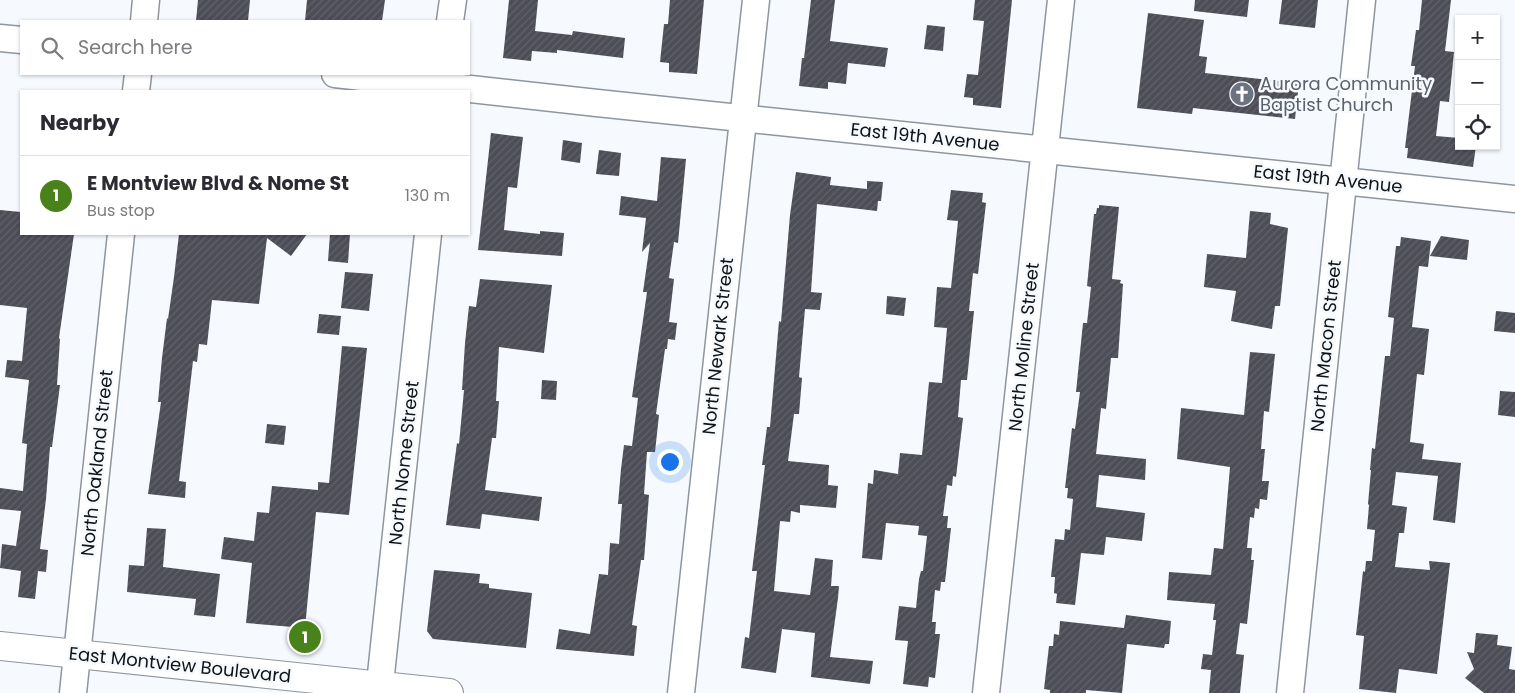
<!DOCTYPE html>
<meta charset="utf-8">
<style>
:root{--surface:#fff;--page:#f2f2f3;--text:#2b2b33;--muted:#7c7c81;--line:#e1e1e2;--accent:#49821b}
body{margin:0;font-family:Poppins,sans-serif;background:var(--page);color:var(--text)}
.controls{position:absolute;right:15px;top:15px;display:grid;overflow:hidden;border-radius:0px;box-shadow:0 1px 4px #0004}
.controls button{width:45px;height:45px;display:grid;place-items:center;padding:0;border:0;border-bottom:1px solid var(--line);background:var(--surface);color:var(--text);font:25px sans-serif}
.you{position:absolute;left:669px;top:461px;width:18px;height:18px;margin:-12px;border:4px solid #fff;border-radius:50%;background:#1a73e8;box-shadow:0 0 0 8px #1a73e833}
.badge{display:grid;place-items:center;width:32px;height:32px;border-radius:50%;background:var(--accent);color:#fff;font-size:16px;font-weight:700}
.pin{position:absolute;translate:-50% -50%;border:2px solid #fff;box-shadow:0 1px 5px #0006}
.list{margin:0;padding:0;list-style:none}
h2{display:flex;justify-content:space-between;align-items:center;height:65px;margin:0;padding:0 20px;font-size:21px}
h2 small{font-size:16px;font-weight:400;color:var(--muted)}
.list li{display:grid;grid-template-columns:32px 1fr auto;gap:15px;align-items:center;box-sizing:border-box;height:80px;padding:0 20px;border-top:1px solid var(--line)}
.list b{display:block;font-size:19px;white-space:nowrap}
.list p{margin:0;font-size:16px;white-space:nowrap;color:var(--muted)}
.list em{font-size:16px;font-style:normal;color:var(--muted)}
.icon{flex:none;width:28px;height:28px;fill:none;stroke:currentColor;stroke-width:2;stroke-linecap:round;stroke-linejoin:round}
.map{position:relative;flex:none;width:1515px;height:693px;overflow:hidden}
.search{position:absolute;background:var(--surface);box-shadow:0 1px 4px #0004;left:20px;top:20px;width:450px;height:55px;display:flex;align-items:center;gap:12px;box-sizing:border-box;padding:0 18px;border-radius:0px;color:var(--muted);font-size:19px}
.panel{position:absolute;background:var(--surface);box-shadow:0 1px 4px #0004;left:20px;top:90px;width:450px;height:145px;border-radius:0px}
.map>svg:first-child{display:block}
</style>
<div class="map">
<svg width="1515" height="693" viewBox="0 0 1515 693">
<defs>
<pattern id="building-hatch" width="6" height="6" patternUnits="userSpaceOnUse" patternTransform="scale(1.25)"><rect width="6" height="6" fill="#4c4d57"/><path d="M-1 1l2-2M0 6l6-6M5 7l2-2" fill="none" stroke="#61626b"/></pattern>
</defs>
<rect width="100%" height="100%" fill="#f6fafe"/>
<!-- building -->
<path fill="url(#building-hatch)" d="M198,0h52l-2,21h-52z
M307,0h78l-3,21h-77z
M509,0h29l-3,31 37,4 1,-4 52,7 -2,20 -66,-8v3l-25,-2 -1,10 -28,-3z
M670,0h34l-7,74 -28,-2v-9l-9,-1 4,-38h4z
M811,0h24l-5,41 58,7 -3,19 -37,-4 -2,21 -18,-2v7l-29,-3 3,-28h2z
M975,0h37l-11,108 -28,-3v-7l-9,-1 3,-23 11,1 6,-54 -11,-1z
M1195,0h54l-2,17 -53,-6z
M1282,0h36l-3,28 -36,-4z
M1422,0h29l-6,51 9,1 -5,50 -9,-1 -4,35 23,2v8h17l-3,21 -66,-9 1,-10h-3l10,-82h-4l5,-36h3z
M1148,13l56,7 -5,36 8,1 -2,16 94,10 -4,36 -102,-11 -1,6 -55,-6z
M927,25l18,2 -2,24 -19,-2z
M491,133l32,4 -6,51 -9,-1 -4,43 36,4v-3l24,2 -2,23 -84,-6z
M563,140l19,3 -2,20 -19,-3z
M599,150l22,3 -2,23 -23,-2z
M661,157l25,2 -8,84 -4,-1 -5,36 5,1 -5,43 8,1 -2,17 -7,-1 -1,10h-2l-9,65 3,1 -4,37h-8l-3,42 5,1 -5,65h-3l-9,65 5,1 -3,30 -78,-7 3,-20 31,5 9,-60 9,1 2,-32 9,1 3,-40h-4l3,-35 3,-24 8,1 6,-48 -6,-1 15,-105h-4l7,-49 -8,9 4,-34 -27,-3 2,-19 36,5z
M796,172l35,5 -1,8 37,4v-8l16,1 -2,19h-3l-1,10 -60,-7 -6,88 11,1 -2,17 -15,-1 -6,68 3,1 -3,36h-5l-6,47 41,4 -1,20 10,1 -2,22 -36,-3v8l-9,-2 -1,11 -10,-1 -6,70 36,4 5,-37 18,2 -2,26h8l-1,12 -8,59 43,4 -3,23 -59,-7 4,-44 -33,-4 -6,44 -35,-5 4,-31 4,1 8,-67h-5l13,-106h-3l5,-38h3l9,-106 2,1 9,-107z
M951,190l32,3 -1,9 4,1 -8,71 -5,-1 -4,38h5l-7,69h-6l-3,37 5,1 -7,59 -3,-1 -1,10 -5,-1 -4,31h5l-1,12h4l-6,54h-4l-1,9 -5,-1 -3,32h4l-1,12h5l-5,44 -6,-1 -1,10 -25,-3 5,-43 -13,-1 4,-34 17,2 3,-29 2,-8h2l4,-35 -9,-1 1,-9 -33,-3 -4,37 -20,-2 6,-75 5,1 1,-14 24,4 2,-21 22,2 7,-73 13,1 5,-55 -13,-1 3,-40 14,1 7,-67 -11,-1z
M1099,205l20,2 -7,72 9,1 -1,3 3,1 -5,74h-7l-5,51 -5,-1 -5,46 50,5 -1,21 -46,-5 -3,32 49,6 -3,28 -36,-4 -2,18 -23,-2 -6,52 -19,-2 1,-9 -3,-1 1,-16h-4l4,-38 9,1 1,-11 5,1 3,-31 -6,-1 1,-10h-3l7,-60 3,1 5,-37h-4l7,-69h4l4,-36 -4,-1 7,-72h2l1,-6h2z
M0,210l21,2v22h53l-15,104 1,1 -3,46h3l-8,62h-2l-4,52 -6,50 8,1 -2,22 -8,-1 -3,28 -17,-2 3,-26 -21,-3 2,-24 14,2 5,-35 -21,-2v-21l23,3 4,-47 -5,-1 7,-63 -24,-3 2,-17 15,1 5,-53 -27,-3z
M1250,211l21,2 -1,11 18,4 -8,78h-5l-3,23 -41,-8 5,-30 -32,-4 3,-33 39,4z
M179,234h128l-16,22 -24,-18 -8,66 -47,-4 -5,45 -8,-1 -2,18 -4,-1 -14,120 7,1 -1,16 -37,-4 13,-92h-3l4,-44 5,-40 1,1 6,-42z
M330,234h20l-2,29 -20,-2z
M1441,236l28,4 -2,20 -37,-4z
M1401,237l30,4 -3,26 -9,-1 -7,61 17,2 -5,46 -7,-1 -7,68 14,2 -2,15 39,4 -6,60 -22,-3 5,-44 -42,-4 -4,33 15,2 -3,26h-5l-4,34 35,3 -1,-9 21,2 -13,111 -38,-5 -3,24 -37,-4 5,-53 -8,-1 7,-64 2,1 1,-11h6l3,-31 -8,-1 2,-24 -1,-1 3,-34h-1l2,-22 3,1 10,-93h5l4,-38 -6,-1 8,-71h4z
M345,272l28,2 -4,37 -28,-3z
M480,279l72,6 -8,68 -45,-6 -3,54h3l-3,37h-4l-7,52 57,7 -3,24 -57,-7 -2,15 -34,-4 11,-82 2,1 5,-54h-2l3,-47 4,-37 7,1z
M887,296l19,2 -2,18 -18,-2z
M1496,311l19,2v20l-21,-2z
M319,314l22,2 -2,19 -22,-2z
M342,346l25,2 -18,167 -33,-3 -11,116 -59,-5 6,-60 -31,-4 3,-22 30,4 3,-29 12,1 3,-27 46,4v-8l11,1z
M1250,352l25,2 -6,58 -5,-1 -3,38h4l-3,32h7l-2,19 -7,-1 -1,10 -4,-1 -1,10 -4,-1 -3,31h5l-1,12h3l-7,64 -7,-1 -4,31 8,1 -4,38h-31l2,-23 -10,-1 2,-15 9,1 4,-35h-3l2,-16 -48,-4 2,-28 42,3 3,-27 9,1 7,-82 -53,-8 4,-51 63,7z
M542,380l15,1 -1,19 -15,-1z
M1500,391l15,1v25l-17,-2z
M267,424l19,2 -2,19 -19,-2z
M147,528l19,1 -3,38 57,7 -5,43 -21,-2 2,-16 -69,-7 2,-27 15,1z
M434,570l46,4 -1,9 10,1v4l43,5 -6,55 -93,-9 -6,-8z
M1126,615l45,6 -2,23h-4l-1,4 -37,-4 -5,49 -36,-3v3h-36v-3l-6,-1 5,-43h4l1,-12 5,1 1,-14 64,7z
M1476,633l22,2 -1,10 15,2 -3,22 6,1v23h-31l-19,-15 9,-9 -7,-17 7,1z"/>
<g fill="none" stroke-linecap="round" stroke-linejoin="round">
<defs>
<path id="minor" d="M144,21l2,-21
M450,21l3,-21
M0,38l21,2
M335,74l262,29 918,96
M136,91l2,-17
M73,693l48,-459
M379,693l49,-459
M681,693l75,-693
M986,693l75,-693
M1290,693l72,-693"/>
<path id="major" d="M0,646l449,47"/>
</defs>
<!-- minor casing -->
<use href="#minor" stroke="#8d969e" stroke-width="29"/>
<!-- major casing -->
<use href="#major" stroke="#8d969e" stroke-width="30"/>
<!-- minor -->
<use href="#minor" stroke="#fff" stroke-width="26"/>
<!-- major -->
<use href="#major" stroke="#fff" stroke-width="28"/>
</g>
<!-- icons -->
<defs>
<symbol id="church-disc" viewBox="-11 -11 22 22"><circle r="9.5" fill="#6b7280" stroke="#f6fafe"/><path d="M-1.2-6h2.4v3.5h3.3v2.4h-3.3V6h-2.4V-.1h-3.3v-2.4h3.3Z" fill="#fff"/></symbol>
</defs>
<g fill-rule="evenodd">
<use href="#church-disc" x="1228" y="80" width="28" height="28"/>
</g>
<g text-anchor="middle" stroke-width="5" stroke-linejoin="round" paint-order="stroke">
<!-- worship labels -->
<g font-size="18" fill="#5b616d" stroke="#f6fafe" text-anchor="start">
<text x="1260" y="90">Aurora Community<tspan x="1260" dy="21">Baptist Church</tspan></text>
</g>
<!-- street labels -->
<g font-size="18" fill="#0f1315" stroke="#f6fafe">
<text transform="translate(925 137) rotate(6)" y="6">East 19th Avenue</text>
<text transform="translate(1328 179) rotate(6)" y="6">East 19th Avenue</text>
<text transform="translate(718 346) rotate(-84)" y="6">North Newark Street</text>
<text transform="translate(1326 346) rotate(-84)" y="6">North Macon Street</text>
<text transform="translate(1024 347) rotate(-84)" y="6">North Moline Street</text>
<text transform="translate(97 463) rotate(-84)" y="6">North Oakland Street</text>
<text transform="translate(404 463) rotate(-84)" y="6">North Nome Street</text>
<text transform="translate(180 665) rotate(6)" y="6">East Montview Boulevard</text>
</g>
</g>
</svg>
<div class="controls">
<button>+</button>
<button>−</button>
<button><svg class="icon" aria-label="locate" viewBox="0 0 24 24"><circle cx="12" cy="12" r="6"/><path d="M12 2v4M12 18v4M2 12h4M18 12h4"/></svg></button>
</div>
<div class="you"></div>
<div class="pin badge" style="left:305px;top:637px">1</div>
<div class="search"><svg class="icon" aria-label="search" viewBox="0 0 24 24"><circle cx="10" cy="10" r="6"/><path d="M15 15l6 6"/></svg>Search here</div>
<section class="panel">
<h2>Nearby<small></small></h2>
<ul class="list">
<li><span class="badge">1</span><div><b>E Montview Blvd &amp; Nome St</b><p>Bus stop</p></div><em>130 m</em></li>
</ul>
</section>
</div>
